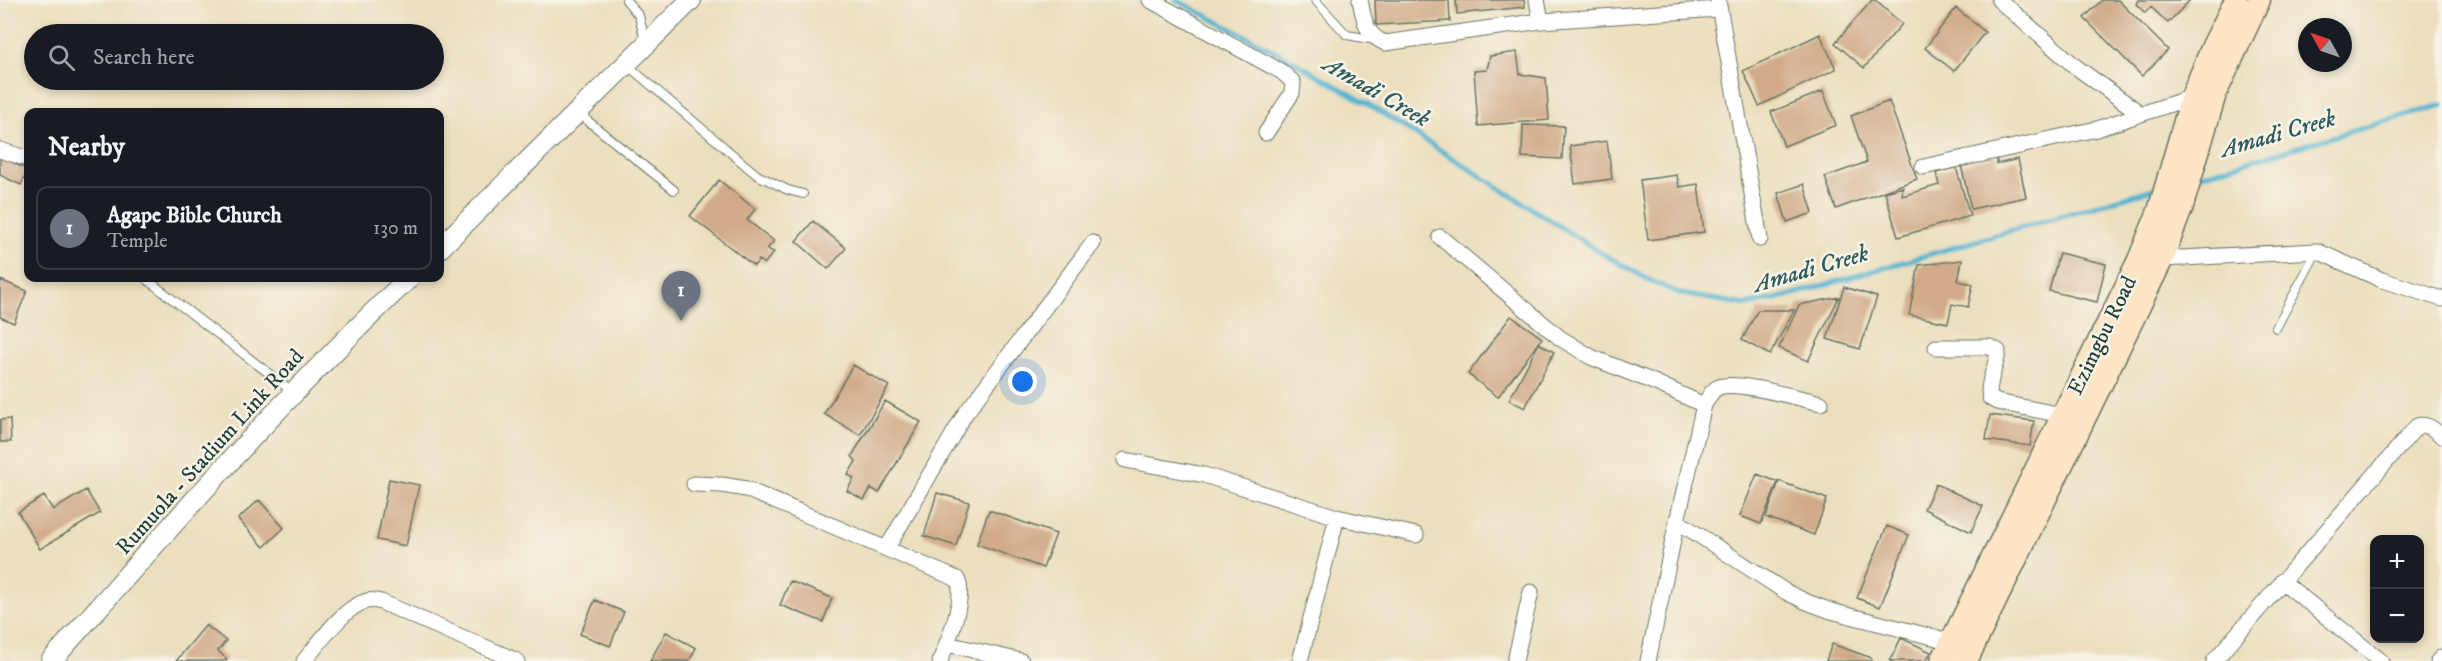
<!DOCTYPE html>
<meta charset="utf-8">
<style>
:root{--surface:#171b24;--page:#20242c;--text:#f1f3f6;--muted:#9ea1a6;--line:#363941;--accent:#0b8043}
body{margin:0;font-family:"IM FELL DW Pica",serif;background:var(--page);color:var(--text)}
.controls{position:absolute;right:18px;bottom:18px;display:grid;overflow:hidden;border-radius:12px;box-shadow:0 3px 9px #0003}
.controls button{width:54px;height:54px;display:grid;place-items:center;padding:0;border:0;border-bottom:2px solid var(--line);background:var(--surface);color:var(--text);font:30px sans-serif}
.compass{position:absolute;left:2298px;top:18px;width:54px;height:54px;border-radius:50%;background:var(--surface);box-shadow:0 3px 9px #0003;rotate:310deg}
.you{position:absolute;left:1023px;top:382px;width:21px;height:21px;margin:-15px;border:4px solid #fff;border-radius:50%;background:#1a73e8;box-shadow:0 0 0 9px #1a73e833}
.badge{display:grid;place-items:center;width:39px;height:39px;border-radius:50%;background:var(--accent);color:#fff;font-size:20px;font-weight:700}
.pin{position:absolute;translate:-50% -50px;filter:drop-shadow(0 2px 3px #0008)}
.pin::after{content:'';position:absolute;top:32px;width:21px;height:18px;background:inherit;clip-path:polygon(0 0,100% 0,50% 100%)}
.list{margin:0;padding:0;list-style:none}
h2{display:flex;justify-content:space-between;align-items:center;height:78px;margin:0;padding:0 24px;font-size:26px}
h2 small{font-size:20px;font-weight:400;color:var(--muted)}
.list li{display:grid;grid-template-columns:39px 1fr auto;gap:18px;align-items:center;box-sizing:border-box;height:84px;margin:0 12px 12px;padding:0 12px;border:2px solid var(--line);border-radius:12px}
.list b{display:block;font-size:22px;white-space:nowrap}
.list p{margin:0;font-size:20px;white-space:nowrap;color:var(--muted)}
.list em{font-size:20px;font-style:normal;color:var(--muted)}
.icon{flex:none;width:33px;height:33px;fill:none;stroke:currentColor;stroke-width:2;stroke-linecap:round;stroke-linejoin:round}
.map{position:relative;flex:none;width:2442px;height:661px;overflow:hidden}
.search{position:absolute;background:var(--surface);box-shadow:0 3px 9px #0003;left:24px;top:24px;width:420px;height:66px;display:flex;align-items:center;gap:15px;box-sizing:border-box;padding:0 21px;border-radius:33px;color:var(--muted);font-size:22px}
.panel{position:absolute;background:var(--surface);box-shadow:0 3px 9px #0003;left:24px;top:108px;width:420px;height:174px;border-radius:12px}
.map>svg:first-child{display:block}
</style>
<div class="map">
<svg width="2442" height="661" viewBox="0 0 2442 661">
<rect width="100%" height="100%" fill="#f7f3e8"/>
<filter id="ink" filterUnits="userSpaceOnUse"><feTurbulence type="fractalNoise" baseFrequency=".0167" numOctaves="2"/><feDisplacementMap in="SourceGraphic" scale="12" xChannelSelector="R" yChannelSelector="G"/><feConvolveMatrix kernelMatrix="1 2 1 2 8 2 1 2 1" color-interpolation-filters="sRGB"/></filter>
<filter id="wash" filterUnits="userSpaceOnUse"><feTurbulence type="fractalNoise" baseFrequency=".008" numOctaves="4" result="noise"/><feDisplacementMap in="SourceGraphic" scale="24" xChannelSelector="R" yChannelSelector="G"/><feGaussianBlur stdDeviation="1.35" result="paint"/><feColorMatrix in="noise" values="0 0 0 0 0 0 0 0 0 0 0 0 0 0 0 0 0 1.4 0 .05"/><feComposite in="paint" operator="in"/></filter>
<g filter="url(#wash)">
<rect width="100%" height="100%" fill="#ecdfbe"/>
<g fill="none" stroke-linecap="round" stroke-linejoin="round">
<!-- stream -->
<path stroke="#52b4d0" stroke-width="5" d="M1176,0l112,58 83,48 232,148 46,26 32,14 66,11 40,-9 373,-109
M2198,176l244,-71"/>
</g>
<g id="blocks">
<!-- building -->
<path fill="#d1ab89" d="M1375,0h74l1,21 -74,4z
M1456,0h68l1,7 -68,7z
M1872,0h3l27,24 -38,44 -29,-25z
M2102,0h16l50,50 -26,26 -58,-58z
M2138,0h52l-22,23 -17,-16 -6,6 -9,-9z
M1956,8l29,24 -31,39 -29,-23z
M1820,34l16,35 -77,37 -16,-35z
M1517,52l3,22 26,4 3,42 -71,6 -4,-55 13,-1 3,-14z
M1823,91l13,34 -52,21 -13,-34z
M1889,101l28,78 -81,30 -11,-32 42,-15 -16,-46z
M1523,125l41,1 -2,33 -40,-2z
M1607,141l5,38 -37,5 -5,-38z
M0,156l28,14 -7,15 -21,-10z
M1997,156v8l21,-5 8,38 -55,12 -10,-44z
M1956,167l14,49 -72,21 -13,-45 18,-5 -1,9 37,-11 -3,-12z
M1677,175l2,12 19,-3 6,48 -56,8 -8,-60z
M719,180l36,29 -8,11 27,21 -7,8 7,3 -10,12 -5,-4 -5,6 -64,-50z
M1804,184l9,29 -26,9 -9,-29z
M813,221l33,27 -18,21 -32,-28z
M2059,253l47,11 -9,38 -48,-11z
M1962,260l-4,21 15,3 -5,23 -16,-3 -4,19 -39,-8 10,-50z
M0,280l27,11 -13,32 -14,-6z
M1844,287l33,10 -17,52 -33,-10z
M1839,297l-31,64 -29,-13 20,-43z
M1758,310h36l-24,45 -28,-15z
M1511,316l31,22 -44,59 -30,-23z
M1539,343l15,9 -29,56 -16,-8z
M853,365l36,21 -29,49 -36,-21z
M885,401l36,21 -42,71 -8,-5 -7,12 -17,-9 7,-13 -6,-3 8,-14 -4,-5z
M1990,415l44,6 -4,25 -44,-6z
M10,419l1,23h-11v-22z
M1757,474l21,8 -17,42 -21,-8z
M389,479l30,6 -13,61 -29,-6z
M1779,481l48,18 -13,36 -48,-18z
M1936,484l47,22 -12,26 -47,-23z
M86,490l14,23 -60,36 -22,-37 26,-16 9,14z
M937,493l32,9 -13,44 -32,-10z
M259,500l25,28 -20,19 -26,-28z
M989,510l67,24 -13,34 -66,-24z
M1887,526l22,9 -29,72 -23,-9z
M790,581l42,17 -9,24 -43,-17z
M595,600l29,12 -14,34 -30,-12z
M206,625l20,16 -8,10 9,8 -2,2h-49z
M666,632l30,16 -7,13h-39z
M1901,638l30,14 -5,9h-36z
M1832,644l40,14 -1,3h-45z"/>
</g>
</g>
<g filter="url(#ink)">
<use href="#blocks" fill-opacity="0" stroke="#677664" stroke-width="1.5"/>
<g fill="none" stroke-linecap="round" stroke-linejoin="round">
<defs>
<path id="service" d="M626,0l13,16 6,25
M1315,0l32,35 29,5
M627,65l130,110 31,15 15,4
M578,113l96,77
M145,278l148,114
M2276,328l41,-77"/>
<path id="minor" d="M1150,0l132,72 11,10 -1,11 -26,40
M1360,0c4,19 5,35 25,43l156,-22 178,-12
M1537,0l4,21
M1718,0l42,239
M1999,0l77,67 65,47 51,-17
M0,150l28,9
M1923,167l174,-38 44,-15
M1440,237l120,101 31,19 65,26 48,22
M2162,259l155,-8 65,29 60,19
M1936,347h54l8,4c-1,15 -12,32 -8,47l7,4 65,13
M1125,460l79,15 133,42 79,18
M694,484l28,1 24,4 211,90c10,16 -10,65 -17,82
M1677,521l109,71 21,10 24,9 129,33
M887,548l78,-134 128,-171
M2282,581l99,80
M947,644l74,17
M304,661c15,-17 40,-55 63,-60 4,-1 10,0 14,1l136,59
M1300,661l37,-144
M1515,661l16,-69
M1648,661l29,-140 27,-116c5,-8 9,-18 19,-19 20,-4 77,13 98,17
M2214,661l203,-235c11,-3 17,4 25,10
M2438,661l4,-4"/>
<path id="tertiary" d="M440,248l251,-248
M51,661c116,-130 231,-263 358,-383"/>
<path id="secondary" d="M1942,661l197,-401 20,-49 33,-114 21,-51 23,-46
M1966,661l196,-402 20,-53 33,-112 44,-94"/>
</defs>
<!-- service casing -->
<use href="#service" stroke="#677664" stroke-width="10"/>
<!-- minor casing -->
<use href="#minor" stroke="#677664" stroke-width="17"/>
<!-- tertiary casing -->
<use href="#tertiary" stroke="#677664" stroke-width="22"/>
<!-- secondary casing -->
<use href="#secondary" stroke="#677664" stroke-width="25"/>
<!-- service -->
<use href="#service" stroke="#fff" stroke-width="8"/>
<!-- minor -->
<use href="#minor" stroke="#fff" stroke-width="15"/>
<!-- tertiary -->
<use href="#tertiary" stroke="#fff" stroke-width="20"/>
<!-- secondary -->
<use href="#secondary" stroke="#fde5c5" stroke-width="22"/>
</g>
</g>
<g text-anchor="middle" stroke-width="5" stroke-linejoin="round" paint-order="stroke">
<!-- street labels -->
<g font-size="22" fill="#1f3d34" stroke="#f7f3e8">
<text transform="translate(2101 335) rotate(-64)" y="8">Ezimgbu Road</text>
<text transform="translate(209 451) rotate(-48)" y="8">Rumuola - Stadium Link Road</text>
</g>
<!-- water labels -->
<g font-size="24" font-style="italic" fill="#2c5b5b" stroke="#f7f3e8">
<text transform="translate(1377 91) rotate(30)" y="8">Amadi Creek</text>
<text transform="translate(2278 133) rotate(-16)" y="8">Amadi Creek</text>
<text transform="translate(1811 268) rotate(-16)" y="8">Amadi Creek</text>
</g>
</g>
</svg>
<div class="controls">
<button>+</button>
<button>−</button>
</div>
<svg class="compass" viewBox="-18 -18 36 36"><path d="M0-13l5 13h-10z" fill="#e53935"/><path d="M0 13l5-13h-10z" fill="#9ea1a6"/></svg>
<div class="you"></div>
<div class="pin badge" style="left:681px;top:321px;background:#6b7280">1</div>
<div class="search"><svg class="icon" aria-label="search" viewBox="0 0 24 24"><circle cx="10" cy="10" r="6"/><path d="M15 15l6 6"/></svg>Search here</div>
<section class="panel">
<h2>Nearby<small></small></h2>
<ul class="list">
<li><span class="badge" style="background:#6b7280">1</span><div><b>Agape Bible Church</b><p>Temple</p></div><em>130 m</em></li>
</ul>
</section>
</div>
